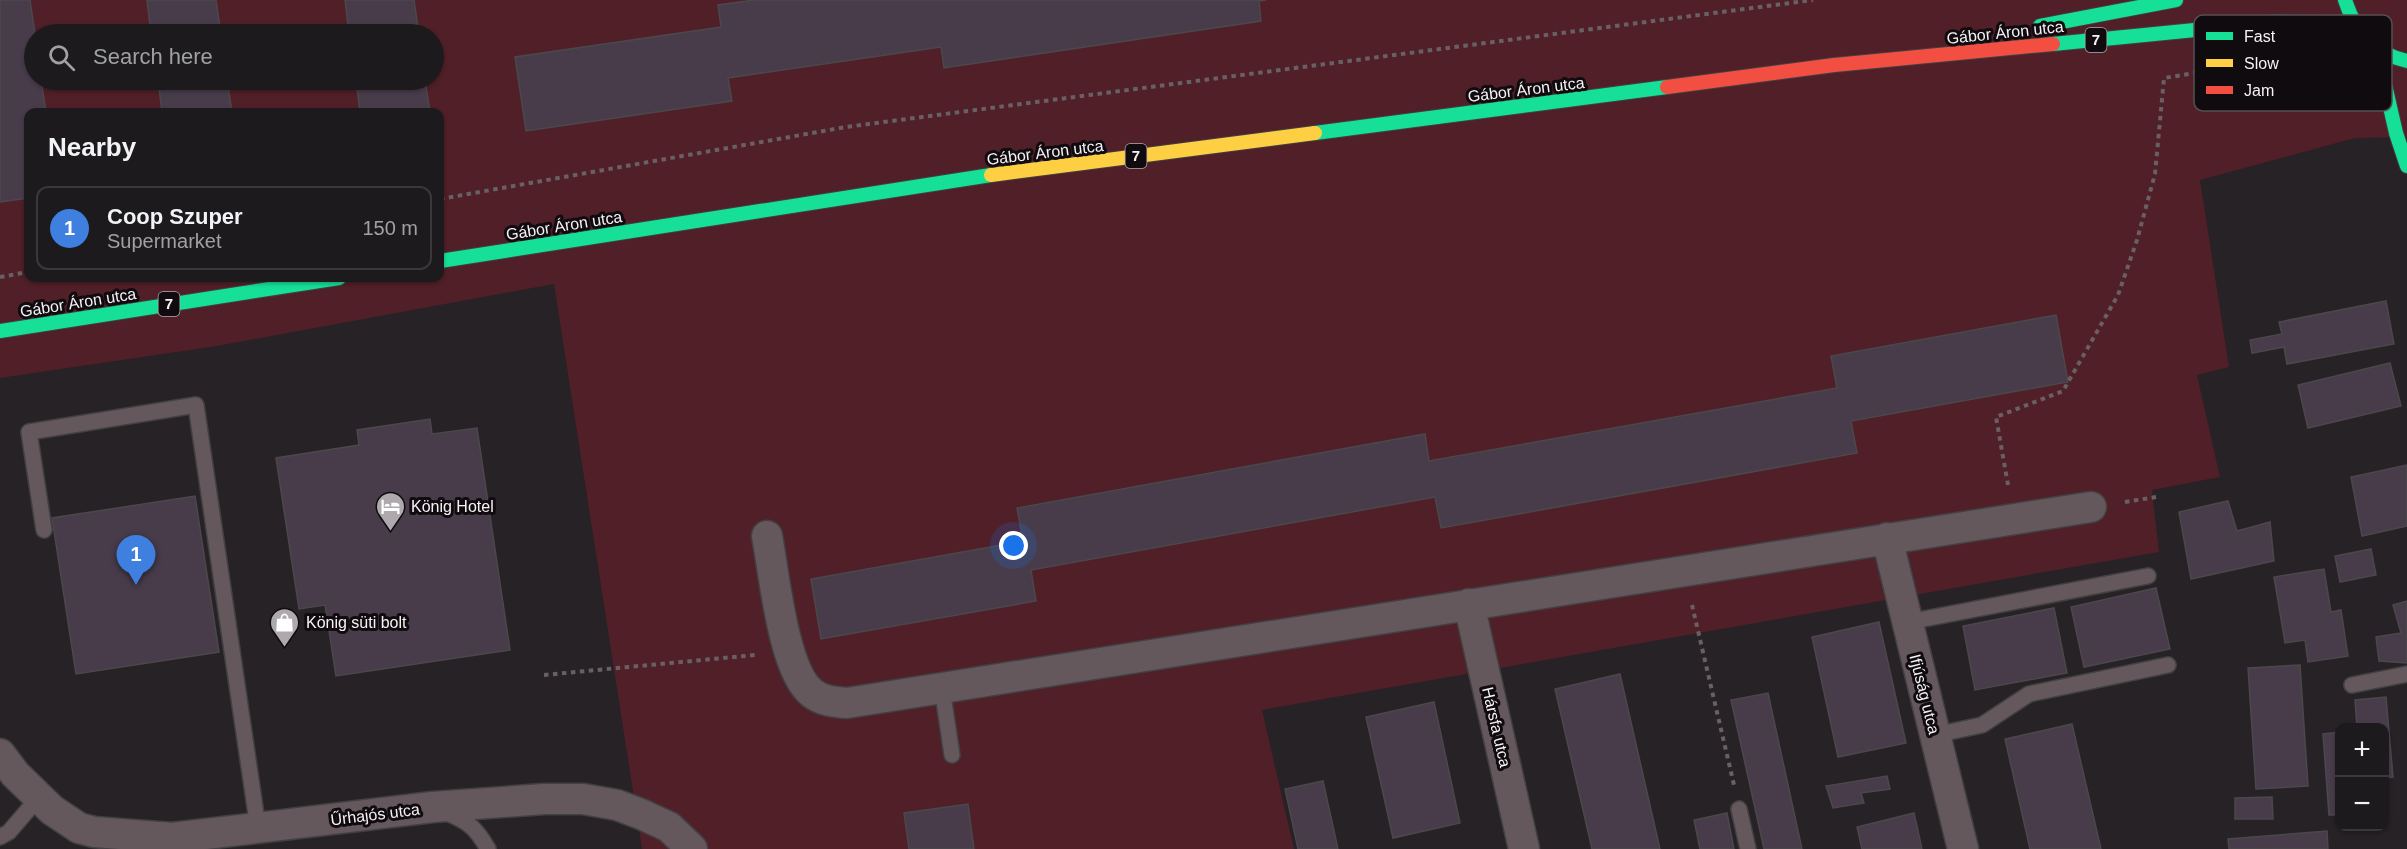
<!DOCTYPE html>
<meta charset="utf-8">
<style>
:root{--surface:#1c1a1c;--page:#292729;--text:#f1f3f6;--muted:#a0a1a3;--line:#3a383b;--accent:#0b8043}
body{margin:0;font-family:Arial,sans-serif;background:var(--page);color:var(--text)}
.controls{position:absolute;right:18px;bottom:18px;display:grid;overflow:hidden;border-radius:12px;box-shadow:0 2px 4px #0004}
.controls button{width:54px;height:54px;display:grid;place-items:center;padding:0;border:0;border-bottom:2px solid var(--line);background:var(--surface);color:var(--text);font:30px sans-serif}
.you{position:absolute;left:1014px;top:546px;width:21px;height:21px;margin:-15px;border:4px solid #fff;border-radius:50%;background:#1a73e8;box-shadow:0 0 0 9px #1a73e833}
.badge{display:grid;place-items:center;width:39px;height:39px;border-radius:50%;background:var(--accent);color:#fff;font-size:20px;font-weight:700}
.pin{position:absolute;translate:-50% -50px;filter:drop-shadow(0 2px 3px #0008)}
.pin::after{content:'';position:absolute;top:32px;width:21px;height:18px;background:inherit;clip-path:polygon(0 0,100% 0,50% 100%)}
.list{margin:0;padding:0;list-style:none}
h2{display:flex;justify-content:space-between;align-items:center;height:78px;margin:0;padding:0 24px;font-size:26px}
h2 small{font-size:20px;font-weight:400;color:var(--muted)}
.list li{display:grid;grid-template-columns:39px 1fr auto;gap:18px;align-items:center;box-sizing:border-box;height:84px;margin:0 12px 12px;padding:0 12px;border:2px solid var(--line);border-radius:12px}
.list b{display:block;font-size:22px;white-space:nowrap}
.list p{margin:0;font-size:20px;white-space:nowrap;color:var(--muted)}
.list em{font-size:20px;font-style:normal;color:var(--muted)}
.icon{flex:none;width:33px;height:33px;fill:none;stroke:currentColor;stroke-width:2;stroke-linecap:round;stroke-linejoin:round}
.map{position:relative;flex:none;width:2407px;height:849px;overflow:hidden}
.search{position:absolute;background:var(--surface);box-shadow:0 2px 4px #0004;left:24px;top:24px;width:420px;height:66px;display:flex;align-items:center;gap:15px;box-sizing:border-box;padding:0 21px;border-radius:33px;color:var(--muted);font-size:22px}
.panel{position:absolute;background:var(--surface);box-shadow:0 2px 4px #0004;left:24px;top:108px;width:420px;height:174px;border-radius:12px}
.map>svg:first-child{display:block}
</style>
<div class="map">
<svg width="2407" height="849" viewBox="0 0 2407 849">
<rect width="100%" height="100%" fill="#262225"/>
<!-- green -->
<path fill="#501f27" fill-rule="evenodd" d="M0,0h2407v137l-52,1 -155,42 29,187 -32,8 23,102 -68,13 7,62 -897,158 32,139h-652l-88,-565 -337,62 -217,32zM34,34h400v46h-400zM28,112h412v166h-412z"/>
<!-- building -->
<path fill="#483c4b" stroke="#4b484c" stroke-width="1.5" d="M0,0h30l5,34 -1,46h7l5,32h-18v86l-28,4z
M147,0h69l5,34h-70z
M345,0h69l5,34h-70z
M754,0h512l-7,1 2,20 -317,47 -3,-21 -213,31 4,23 -206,30 -11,-74 206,-30 -3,-22z
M158,80h69l5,32h-70z
M356,80h69l5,32h-70z
M2386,301l8,43 -107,20 -3,-17 -32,6 -2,-13 32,-6 -3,-12z
M2056,315l12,67 -217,39 6,32 -416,75 -6,-31 -404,73 5,31 -215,38 -10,-60 212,-38 -6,-33 408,-74 4,27 408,-73 -6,-32z
M2390,363l11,43 -93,22 -10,-43z
M430,419l2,15 45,-6 33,222 -174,26 -11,-71 -26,4 -23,-151 83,-13 -2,-15z
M2407,465v61l-45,10 -11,-59z
M195,496l24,156 -143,22 -24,-156z
M2228,501l9,30 33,-9 4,39 -83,18 -12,-67z
M2371,549l5,26 -36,7 -5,-26z
M2324,569l7,43 10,-2 7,46 -40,6 -3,-22 -20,3 -11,-66z
M2156,588l14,61 -86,18 -13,-60z
M2407,601v62l-28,-2 -3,-24 25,-4 -8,-28z
M2054,608l13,65 -92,17 -12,-64z
M1879,622l27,121 -68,14 -26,-120z
M2300,665l8,121 -52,3 -8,-121z
M1620,674l40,175h-68l-37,-160z
M1768,693l34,156h-38l-33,-149z
M2386,697l7,80 -9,1v-50h-27l-2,-28z
M1434,702l26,121 -67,15 -27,-121z
M2072,724l29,125h-71l-25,-110z
M2340,732v83h-11l-6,-81z
M1887,776l3,13 -29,4 3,10 -31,5 -7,-22z
M1323,781l15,68h-40l-13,-60z
M2272,797l1,22h-38v-21z
M968,804l6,45h-65l-5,-36z
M1727,813l7,36h-34l-6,-29z
M1914,813l8,36h-60l-5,-22z
M2327,831l1,18h-99l-1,-10z"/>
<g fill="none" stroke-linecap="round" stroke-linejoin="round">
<defs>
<path id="lane" d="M44,530l-15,-98 167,-27 62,423
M1908,622l240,-46
M2352,685l55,-11
M942,688l10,67
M1935,735l47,-10 47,-31 139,-29
M1739,809l9,40
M447,813c22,9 29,15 41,36
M0,837l9,-5 30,-35"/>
<path id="street" d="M767,536c7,36 16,135 45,157 10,8 22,9 35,10l1244,-196
M1887,538l76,311
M1469,604l55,245
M0,754l15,20 37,36 27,18 15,4 78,6 261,-31 111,-8h39l34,6 24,9 28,13 23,22"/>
<path id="fast" d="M2345,0c10,32 29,54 62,61
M2040,26l136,-26
M2053,44l223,-22 48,1 34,8
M2377,50l19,83 11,33
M1315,133l352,-46
M440,261l551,-86
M0,331l339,-53"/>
<path id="slow" d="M991,175l324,-42"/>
<path id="jam" d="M1667,87l167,-22 219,-21"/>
</defs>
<!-- lane casing -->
<use href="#lane" stroke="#424042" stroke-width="18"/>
<!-- street casing -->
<use href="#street" stroke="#424042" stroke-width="33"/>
<!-- fast casing -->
<use href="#fast" stroke="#424042" stroke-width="16"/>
<!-- slow casing -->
<use href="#slow" stroke="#424042" stroke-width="16"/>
<!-- jam casing -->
<use href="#jam" stroke="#424042" stroke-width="16"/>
<!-- path -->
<path stroke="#696064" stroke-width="4" stroke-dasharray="4.5 4.5" stroke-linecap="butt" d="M440,199l406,-72 967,-127
M0,277l28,-5
M2008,485l-12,-68 67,-26 55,-96 19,-55 18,-66 9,-96 93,-15
M2125,502l31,-5
M1692,605l42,180
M544,675l211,-20"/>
<!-- lane -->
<use href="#lane" stroke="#65585d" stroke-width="15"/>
<!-- street -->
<use href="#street" stroke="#65585d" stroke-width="30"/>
<!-- fast -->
<use href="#fast" stroke="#16e098" stroke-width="14"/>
<!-- slow -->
<use href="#slow" stroke="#ffcf43" stroke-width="14"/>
<!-- jam -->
<use href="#jam" stroke="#f24e42" stroke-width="14"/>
</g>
<!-- icons -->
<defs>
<symbol id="hotel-pin" viewBox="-11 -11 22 30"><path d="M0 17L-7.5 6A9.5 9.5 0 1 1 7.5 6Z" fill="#aea9ac" stroke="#0f0b0e"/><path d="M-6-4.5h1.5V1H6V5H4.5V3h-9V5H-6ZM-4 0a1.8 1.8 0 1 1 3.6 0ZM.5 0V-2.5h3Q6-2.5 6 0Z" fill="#fff"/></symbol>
<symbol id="shop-pin" viewBox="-11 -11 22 30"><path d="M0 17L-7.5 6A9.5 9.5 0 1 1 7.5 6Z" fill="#aea9ac" stroke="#0f0b0e"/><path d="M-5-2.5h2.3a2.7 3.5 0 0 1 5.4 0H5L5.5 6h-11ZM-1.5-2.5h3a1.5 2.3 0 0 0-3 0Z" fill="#fff"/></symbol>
</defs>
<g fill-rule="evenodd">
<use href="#hotel-pin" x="374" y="490" width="33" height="45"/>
<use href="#shop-pin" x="268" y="606" width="33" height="45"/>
</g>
<g text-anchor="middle" stroke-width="6" stroke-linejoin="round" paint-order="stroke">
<!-- shield labels -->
<g fill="#0f0b0e" stroke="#b1acb0" stroke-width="1.5">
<rect x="2085.5" y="28" width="21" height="24" rx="4.5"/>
<rect x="1125.5" y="144" width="21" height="24" rx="4.5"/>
<rect x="158.5" y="292" width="21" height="24" rx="4.5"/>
</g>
<g font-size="15" font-weight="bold" fill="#f7f1f5">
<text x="2096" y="45">7</text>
<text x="1136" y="161">7</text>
<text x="169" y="309">7</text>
</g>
<!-- street labels -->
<g font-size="16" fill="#f7f1f5" stroke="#0f0b0e">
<text transform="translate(2005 32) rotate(-6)" y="6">Gábor Áron utca</text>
<text transform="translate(1526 89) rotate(-7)" y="6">Gábor Áron utca</text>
<text transform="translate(1045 152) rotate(-7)" y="6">Gábor Áron utca</text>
<text transform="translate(564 225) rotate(-9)" y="6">Gábor Áron utca</text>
<text transform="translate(78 302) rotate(-9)" y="6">Gábor Áron utca</text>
<text transform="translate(1925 694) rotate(76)" y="6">Ifjúság utca</text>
<text transform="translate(1497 727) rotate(77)" y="6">Hársfa utca</text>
<text transform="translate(375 814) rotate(-7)" y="6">Űrhajós utca</text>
</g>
<!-- poi labels -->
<g font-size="16" fill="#f7f1f5" stroke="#0f0b0e" text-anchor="start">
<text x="411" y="512">König Hotel</text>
<text x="306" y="628">König süti bolt</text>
</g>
</g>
<!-- legend -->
<rect x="2194" y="15" width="198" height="96" rx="9" fill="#0f0b0e" stroke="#555053" stroke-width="1.5"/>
<rect x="2206" y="32" width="27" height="8" fill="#16e098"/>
<rect x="2206" y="59" width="27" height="8" fill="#ffcf43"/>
<rect x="2206" y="86" width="27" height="8" fill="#f24e42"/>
<g font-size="16" fill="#f7f1f5">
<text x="2244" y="42">Fast</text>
<text x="2244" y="69">Slow</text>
<text x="2244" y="96">Jam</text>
</g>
</svg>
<div class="controls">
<button>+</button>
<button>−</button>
</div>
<div class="you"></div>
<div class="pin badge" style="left:136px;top:585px;background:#3f7fe0">1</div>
<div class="search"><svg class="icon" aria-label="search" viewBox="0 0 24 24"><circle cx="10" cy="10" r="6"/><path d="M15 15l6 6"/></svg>Search here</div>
<section class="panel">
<h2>Nearby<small></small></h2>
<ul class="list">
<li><span class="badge" style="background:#3f7fe0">1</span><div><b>Coop Szuper</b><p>Supermarket</p></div><em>150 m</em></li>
</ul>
</section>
</div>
